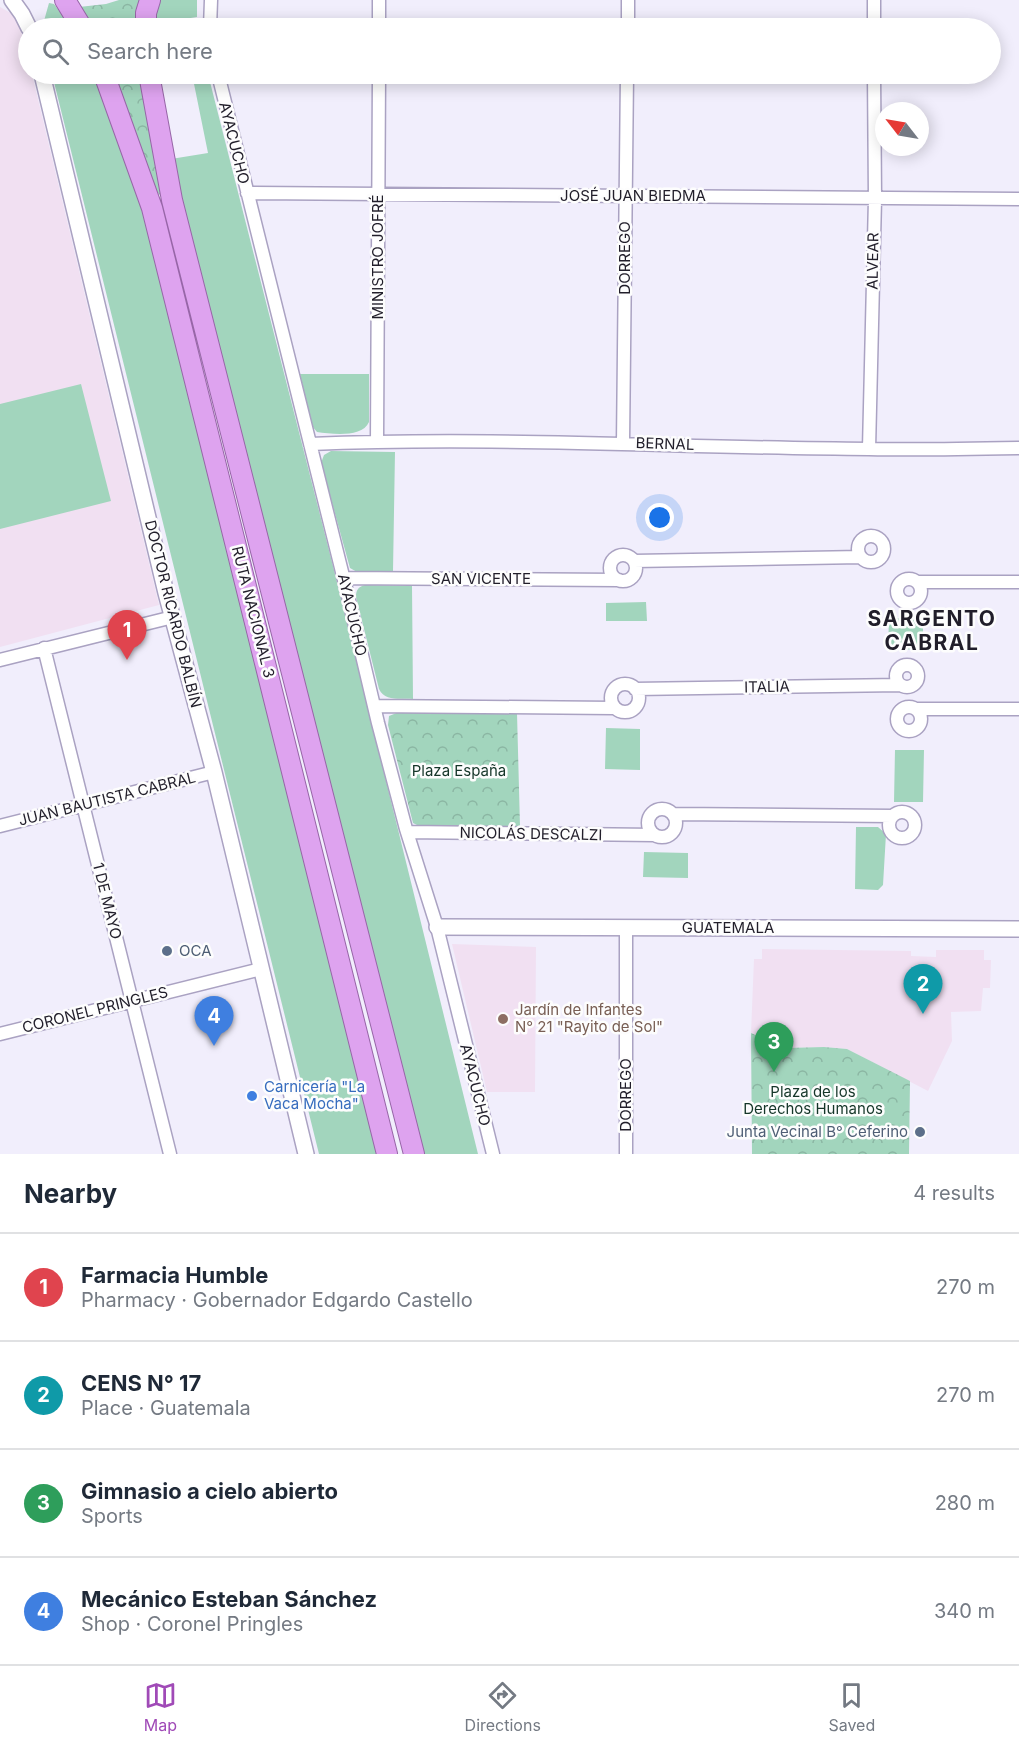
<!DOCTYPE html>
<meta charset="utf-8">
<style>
:root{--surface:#fff;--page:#f2f2f3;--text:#1f2937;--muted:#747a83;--line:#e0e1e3;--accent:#a04ab7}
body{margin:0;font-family:Inter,sans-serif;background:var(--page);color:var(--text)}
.compass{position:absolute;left:875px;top:102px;width:54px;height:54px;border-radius:50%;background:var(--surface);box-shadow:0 3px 15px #0003;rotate:301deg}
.you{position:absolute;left:660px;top:518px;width:21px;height:21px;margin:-15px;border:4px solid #fff;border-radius:50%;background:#1a73e8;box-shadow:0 0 0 9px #1a73e833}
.badge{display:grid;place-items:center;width:39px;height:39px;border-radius:50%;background:var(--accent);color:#fff;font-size:20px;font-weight:700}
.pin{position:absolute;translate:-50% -50px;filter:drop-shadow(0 2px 3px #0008)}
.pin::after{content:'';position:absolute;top:32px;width:21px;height:18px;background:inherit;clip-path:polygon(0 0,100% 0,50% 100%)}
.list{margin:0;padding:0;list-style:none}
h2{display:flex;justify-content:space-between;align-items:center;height:78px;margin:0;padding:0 24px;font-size:26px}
h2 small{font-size:20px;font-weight:400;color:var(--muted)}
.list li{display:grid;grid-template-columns:39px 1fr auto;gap:18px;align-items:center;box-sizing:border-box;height:108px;padding:0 24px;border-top:2px solid var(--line)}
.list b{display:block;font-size:22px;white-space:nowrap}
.list p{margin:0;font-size:20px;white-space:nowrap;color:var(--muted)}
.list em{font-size:20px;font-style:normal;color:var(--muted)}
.icon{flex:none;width:33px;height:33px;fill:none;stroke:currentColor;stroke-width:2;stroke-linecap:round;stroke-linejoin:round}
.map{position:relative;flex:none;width:1019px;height:1154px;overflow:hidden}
.search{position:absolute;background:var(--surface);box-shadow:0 3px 15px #0003;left:18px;right:18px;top:18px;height:66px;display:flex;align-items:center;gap:15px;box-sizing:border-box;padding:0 21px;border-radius:33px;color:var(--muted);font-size:22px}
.sheet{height:510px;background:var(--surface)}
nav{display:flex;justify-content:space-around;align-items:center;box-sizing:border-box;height:84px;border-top:2px solid var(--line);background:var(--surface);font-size:16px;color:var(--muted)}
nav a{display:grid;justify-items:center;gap:3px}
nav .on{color:var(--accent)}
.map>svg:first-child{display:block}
</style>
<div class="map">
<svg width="1019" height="1154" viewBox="0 0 1019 1154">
<defs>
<pattern id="park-crowns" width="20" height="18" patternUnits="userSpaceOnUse" patternTransform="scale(1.5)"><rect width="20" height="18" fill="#a2d5bd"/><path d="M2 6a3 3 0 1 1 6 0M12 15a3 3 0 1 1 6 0" fill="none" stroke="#8bb6a3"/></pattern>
</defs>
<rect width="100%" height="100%" fill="#f1eefc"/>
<!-- education -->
<path fill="#f1e0f2" d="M0,7l18,10 10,44v13h4l127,531 -159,42z
M452,944l84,3 -1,145h-48z
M762,949l149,2v5l25,1v-7h48v10h7l-1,28h-7l-2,23 -30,1 1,29 -24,50 -81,-42 -23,-2 -38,1 -35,-15 3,-74h8z"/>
<!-- grass -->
<path fill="#a2d5bd" d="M157,0h40v17l-44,7z
M49,3l5,1 18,24h-30z
M52,74h43l48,127 235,953h-59z
M192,74h16l126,496 144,584h-56l-251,-995 37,-6z
M300,374h69v48c-7,16 -37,12 -52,10l-5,-6z
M81,384l30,117 -111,28v-125z
M331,451l64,1 -2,119 -36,1 -7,-4 -29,-105 3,-8z
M365,585l47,1 1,113c-13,-1 -28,3 -34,-10l-23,-92c0,-7 2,-10 9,-12z
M646,602l1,19h-41v-18z
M889,618l34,1v30l-35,1z
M606,728l34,1v41l-35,-1z
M895,750h29l-1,52h-29z
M856,827h22l8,7 -3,51 -5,5 -23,-1z
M644,852l44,1v25l-45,-1z"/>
<!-- park -->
<path fill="url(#park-crowns)" d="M119,0h21l-3,28h-47l-11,-21 27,-3z
M113,74h27l21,116 -1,5 -4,-4z
M399,712l118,1 3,113 -99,1 -8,-4 -25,-98 1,-9z
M751,1033l35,15 38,-1 23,2 63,32 -1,73h-157z"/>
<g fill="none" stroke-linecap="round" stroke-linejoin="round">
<defs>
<path id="minor" d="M874,0v28
M210,28l1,-28
M379,28v-28
M628,28v-28
M218,74l129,518 31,131 28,106 31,98 56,227
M247,193l772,6
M377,441l2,-367
M623,443l4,-369
M310,444c187,-8 373,4 559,5 50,1 100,0 150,-1
M869,449l6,-250 -1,-125
M858 549a13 13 0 1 1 26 0a13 13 0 1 1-26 0Z
M610 568a13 13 0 1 1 26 0a13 13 0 1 1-26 0Z
M634,561l227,-4
M344,578l275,2
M897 591a12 12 0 1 1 24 0a12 12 0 1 1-24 0Z
M917,582h102
M44,648l126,506
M0,660l173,-43
M896 676a11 11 0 1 1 22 0a11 11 0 1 1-22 0Z
M611 698a14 14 0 1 1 28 0a14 14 0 1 1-28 0Z
M635,689l265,-4
M374,706l240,2
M897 719a12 12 0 1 1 24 0a12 12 0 1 1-24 0Z
M916,709h103
M648 823a14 14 0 1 1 28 0a14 14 0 1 1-28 0Z
M889 825a13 13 0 1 1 26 0a13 13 0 1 1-26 0Z
M673,814l220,2
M0,826l214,-54
M407,832l248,3
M626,927v227
M0,1034l261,-65"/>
<path id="tertiary" d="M12,0l10,14 7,14
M42,74l124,519 48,179 92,382
M437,927l582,2"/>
<path id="trunk" d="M65,0l17,28
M146,28v-15l4,-13
M104,74l48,134 235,946
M149,74l23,126 242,954"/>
</defs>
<!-- minor casing -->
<use href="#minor" stroke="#aaa2c2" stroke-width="15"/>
<!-- tertiary casing -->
<use href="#tertiary" stroke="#aaa2c2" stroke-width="18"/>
<!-- trunk casing -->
<use href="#trunk" stroke="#9766a7" stroke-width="22"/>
<!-- minor -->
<use href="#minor" stroke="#fff" stroke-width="12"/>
<!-- tertiary -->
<use href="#tertiary" stroke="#fff" stroke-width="15"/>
<!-- trunk -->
<use href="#trunk" stroke="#dea3ef" stroke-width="20"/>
</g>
<!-- markers -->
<g fill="#5c6f8a" stroke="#fdfdfd" stroke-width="2">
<circle cx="167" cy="951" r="6"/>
<circle cx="920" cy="1132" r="6"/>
</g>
<circle fill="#8d6e63" stroke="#fdfdfd" stroke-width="2" cx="503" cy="1019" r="6"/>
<circle fill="#3f7fe0" stroke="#fdfdfd" stroke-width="2" cx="252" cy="1096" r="6"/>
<g text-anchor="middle" stroke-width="5" stroke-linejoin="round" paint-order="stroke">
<!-- street labels -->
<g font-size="15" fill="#211e2a" stroke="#fdfdfd">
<text transform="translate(234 143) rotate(76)" y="5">AYACUCHO</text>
<text x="633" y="201">JOSÉ JUAN BIEDMA</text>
<text transform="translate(378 257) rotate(-90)" y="5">MINISTRO JOFRÉ</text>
<text transform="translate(625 258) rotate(-90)" y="5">DORREGO</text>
<text transform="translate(873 261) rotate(-89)" y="5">ALVEAR</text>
<text transform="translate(665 444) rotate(2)" y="5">BERNAL</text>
<text x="481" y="584">SAN VICENTE</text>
<text transform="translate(253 612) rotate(76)" y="5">RUTA NACIONAL 3</text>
<text transform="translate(173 614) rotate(76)" y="5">DOCTOR RICARDO BALBÍN</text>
<text transform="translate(352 615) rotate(77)" y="5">AYACUCHO</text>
<text transform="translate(767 687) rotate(-1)" y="5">ITALIA</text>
<text transform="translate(107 799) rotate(-14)" y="5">JUAN BAUTISTA CABRAL</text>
<text transform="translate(531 834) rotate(1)" y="5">NICOLÁS DESCALZI</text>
<text transform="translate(107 901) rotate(76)" y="5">1 DE MAYO</text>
<text x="728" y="933">GUATEMALA</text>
<text transform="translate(95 1010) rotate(-14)" y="5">CORONEL PRINGLES</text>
<text transform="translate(475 1085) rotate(76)" y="5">AYACUCHO</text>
<text transform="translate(626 1095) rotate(-90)" y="5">DORREGO</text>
</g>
<!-- park labels -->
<g font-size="15" fill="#153629" stroke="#fdfdfd">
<text x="459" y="776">Plaza España</text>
<text x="813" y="1097">Plaza de los<tspan x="813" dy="17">Derechos Humanos</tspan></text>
</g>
<!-- service labels -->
<g font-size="15" fill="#4e5e75" stroke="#fdfdfd" text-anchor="start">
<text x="179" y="956">OCA</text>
<text x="908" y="1137" text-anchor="end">Junta Vecinal B° Ceferino</text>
</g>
<!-- education labels -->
<g font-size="15" fill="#785e54" stroke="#fdfdfd" text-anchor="start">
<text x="515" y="1015">Jardín de Infantes<tspan x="515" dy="17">N° 21 "Rayito de Sol"</tspan></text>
</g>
<!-- shop labels -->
<g font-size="15" fill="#366cbe" stroke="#fdfdfd" text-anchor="start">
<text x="264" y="1092">Carnicería "La<tspan x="264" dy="17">Vaca Mocha"</tspan></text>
</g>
<!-- district labels -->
<g font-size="21" font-weight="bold" letter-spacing="1.5" fill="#211e2a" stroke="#fdfdfd">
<text x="932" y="626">SARGENTO<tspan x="932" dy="24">CABRAL</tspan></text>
</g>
</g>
</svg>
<svg class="compass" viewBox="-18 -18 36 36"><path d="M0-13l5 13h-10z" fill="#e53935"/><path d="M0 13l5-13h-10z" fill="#747a83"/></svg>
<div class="you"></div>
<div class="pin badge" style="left:127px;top:660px;background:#e0444e">1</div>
<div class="pin badge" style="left:923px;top:1014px;background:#0f9aa8">2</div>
<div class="pin badge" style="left:774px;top:1072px;background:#2e9e5b">3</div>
<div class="pin badge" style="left:214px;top:1046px;background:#3f7fe0">4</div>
<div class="search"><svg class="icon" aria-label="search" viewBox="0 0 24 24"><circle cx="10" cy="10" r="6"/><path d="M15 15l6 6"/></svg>Search here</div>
</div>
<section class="sheet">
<h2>Nearby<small>4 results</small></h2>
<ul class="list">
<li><span class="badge" style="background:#e0444e">1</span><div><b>Farmacia Humble</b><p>Pharmacy · Gobernador Edgardo Castello</p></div><em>270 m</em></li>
<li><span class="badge" style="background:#0f9aa8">2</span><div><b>CENS N° 17</b><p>Place · Guatemala</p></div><em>270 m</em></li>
<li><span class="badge" style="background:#2e9e5b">3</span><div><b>Gimnasio a cielo abierto</b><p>Sports</p></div><em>280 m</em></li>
<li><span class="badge" style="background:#3f7fe0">4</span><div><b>Mecánico Esteban Sánchez</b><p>Shop · Coronel Pringles</p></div><em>340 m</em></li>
</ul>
</section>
<nav>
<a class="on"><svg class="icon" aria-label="map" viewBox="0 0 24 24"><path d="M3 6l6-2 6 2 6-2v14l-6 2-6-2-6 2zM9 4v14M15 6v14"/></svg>Map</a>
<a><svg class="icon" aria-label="directions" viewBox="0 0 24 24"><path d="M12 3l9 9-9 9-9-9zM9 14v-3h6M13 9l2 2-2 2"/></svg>Directions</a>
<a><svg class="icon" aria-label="saved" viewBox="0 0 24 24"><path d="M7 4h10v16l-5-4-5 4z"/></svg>Saved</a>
</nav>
